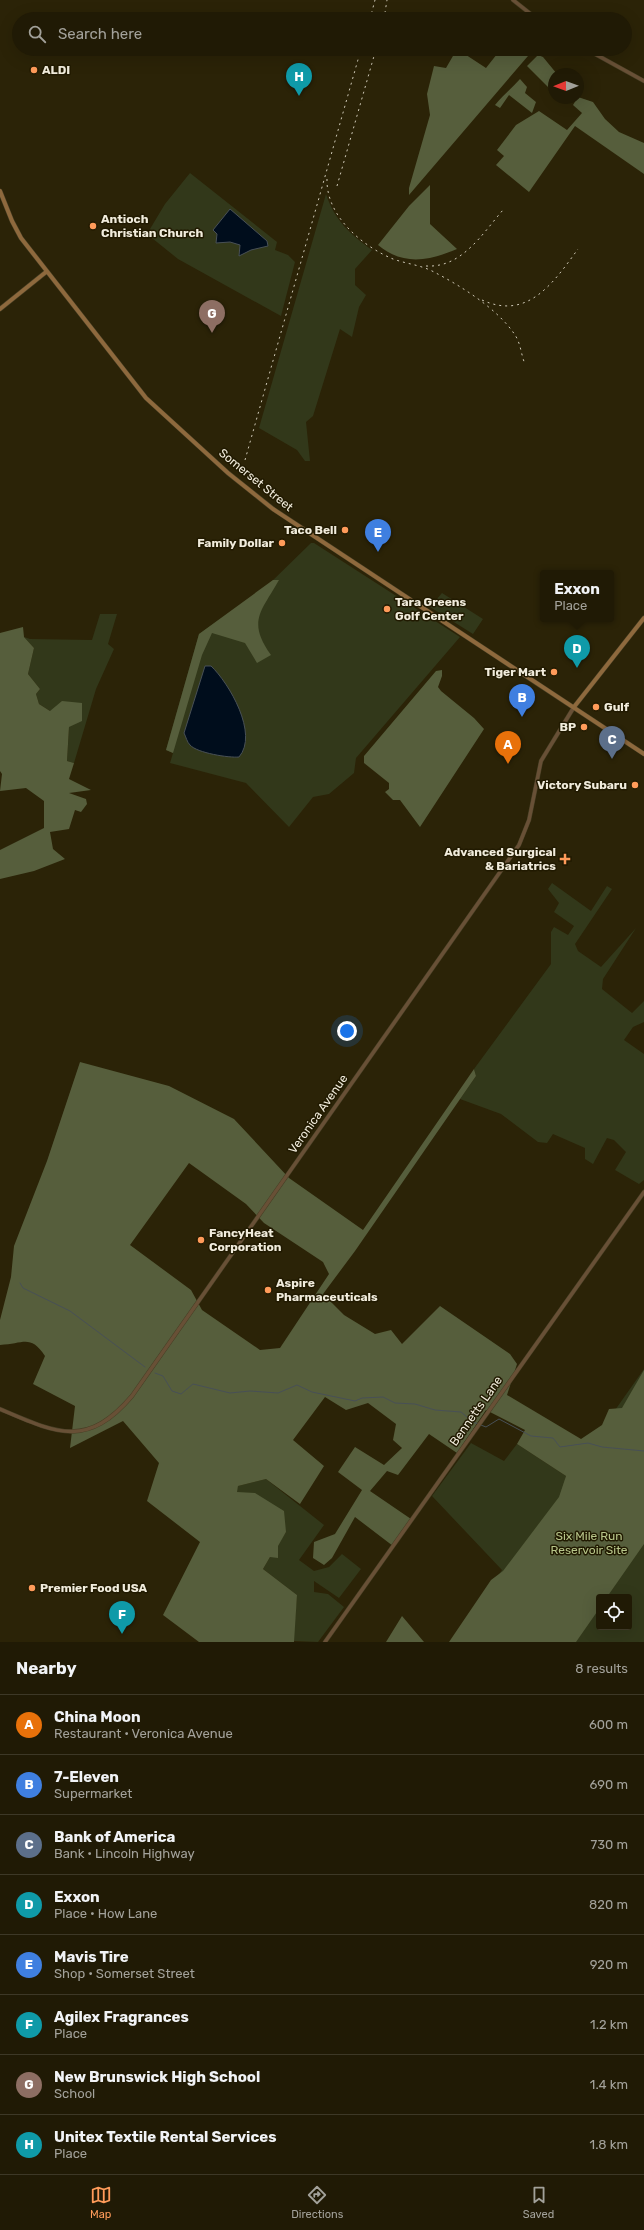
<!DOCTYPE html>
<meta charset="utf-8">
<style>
:root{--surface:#201a05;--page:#28230f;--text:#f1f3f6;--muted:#a2a19a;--line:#3d3827;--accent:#ff9b5a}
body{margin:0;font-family:Rubik,sans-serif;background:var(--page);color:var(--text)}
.controls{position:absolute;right:12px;bottom:12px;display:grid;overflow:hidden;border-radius:4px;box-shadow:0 4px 16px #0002}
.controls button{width:36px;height:36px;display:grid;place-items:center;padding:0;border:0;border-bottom:1px solid var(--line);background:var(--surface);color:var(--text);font:20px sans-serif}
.compass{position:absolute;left:548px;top:68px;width:36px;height:36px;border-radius:50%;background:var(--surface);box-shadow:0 4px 16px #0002;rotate:269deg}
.you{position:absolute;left:347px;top:1031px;width:14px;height:14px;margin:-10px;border:3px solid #fff;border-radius:50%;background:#1a73e8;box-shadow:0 0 0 6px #1a73e833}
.badge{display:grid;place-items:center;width:26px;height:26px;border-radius:50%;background:var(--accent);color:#fff;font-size:13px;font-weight:700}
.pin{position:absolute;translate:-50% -33px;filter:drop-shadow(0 1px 2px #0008)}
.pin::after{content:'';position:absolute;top:21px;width:14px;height:12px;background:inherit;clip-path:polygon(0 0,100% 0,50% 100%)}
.popup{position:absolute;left:540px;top:570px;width:74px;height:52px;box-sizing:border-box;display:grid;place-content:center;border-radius:4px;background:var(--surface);filter:drop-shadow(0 1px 3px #0005);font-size:13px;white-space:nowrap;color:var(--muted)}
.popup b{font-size:15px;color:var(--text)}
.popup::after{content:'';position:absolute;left:50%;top:100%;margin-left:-8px;border:8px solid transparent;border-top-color:var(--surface)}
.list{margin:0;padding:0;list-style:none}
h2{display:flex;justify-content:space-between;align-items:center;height:52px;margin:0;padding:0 16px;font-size:17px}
h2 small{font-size:13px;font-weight:400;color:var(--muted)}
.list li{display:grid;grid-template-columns:26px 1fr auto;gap:12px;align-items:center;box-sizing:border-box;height:60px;padding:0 16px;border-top:1px solid var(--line)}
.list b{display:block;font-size:15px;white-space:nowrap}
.list p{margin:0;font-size:13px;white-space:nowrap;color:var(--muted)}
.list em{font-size:13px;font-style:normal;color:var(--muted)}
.icon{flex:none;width:22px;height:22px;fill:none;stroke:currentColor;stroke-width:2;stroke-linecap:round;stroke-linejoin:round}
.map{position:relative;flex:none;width:644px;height:1642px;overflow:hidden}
.search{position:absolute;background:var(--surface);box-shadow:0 4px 16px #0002;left:12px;right:12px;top:12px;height:44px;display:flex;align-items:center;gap:10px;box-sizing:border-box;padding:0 14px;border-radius:22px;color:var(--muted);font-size:15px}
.sheet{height:532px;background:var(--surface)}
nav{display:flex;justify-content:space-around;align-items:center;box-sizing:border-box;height:56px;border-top:1px solid var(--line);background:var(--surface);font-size:11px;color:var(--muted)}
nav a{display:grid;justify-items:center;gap:2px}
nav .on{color:var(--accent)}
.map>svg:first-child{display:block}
</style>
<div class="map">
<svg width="644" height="1642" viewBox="0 0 644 1642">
<rect width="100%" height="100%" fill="#2b2307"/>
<!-- green -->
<path fill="#32381a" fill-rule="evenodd" d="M190,173l87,69 -2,8 13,5 7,7 -14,54 -103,-57 -31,-25 18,-30z
M326,194c9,27 24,40 46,56l-17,19v16l11,10 -7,12 -7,30 -12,-8 -27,87 -7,6 4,39h-5l-8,-11 -38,-22z
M311,543h3l146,94 -104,121 -2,15 -25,21 -16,3 -24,30 -43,-44 -76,-20 3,-10 -7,-3 33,-116 69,-49z
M442,593l41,26 -10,15 -43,-27z
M100,614h17l-9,30 6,5 -18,40 -22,74 -7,-2 2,-34 -19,-16 -11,-7 -3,-10 4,-5 -12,-15 6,-26 -10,-11 6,2 62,1z
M552,883l39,28 16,-25 5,3 -37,55 3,7 23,16 35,-39 -33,51 -1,10 30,24 12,-12v21l-11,5 -9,13 20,14v126l-5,4 -24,-14 11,-18 -12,-12 -7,-2 -14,26 -8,-5v-11l-32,-14 -6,9 -9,-1 -37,-28 -41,-15 16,-23 -2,-7 77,-105v-32l3,-5 14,8 6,-9 -20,-14 5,-9 -11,-14z
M644,1369v273h-193l51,-72 -70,-74 39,-53 33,18 13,-17 49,32 -1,5zM599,1597h30v30h-30z
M266,1479l58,46 -25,35 15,11 15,-4 13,-13 19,15 -22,29 -25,-17v11l14,2 16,13 -26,35 -25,-1 4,-46 -34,-26 7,-12h8l-1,-11 9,-14 -50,-40 2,-6z"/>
<!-- forest -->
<path fill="#565e3c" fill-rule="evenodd" d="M457,49l29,19 15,-19h33l-125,146v-7l21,-73 -3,-21 7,-28 12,2z
M538,55l5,2 14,17h-3v19l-27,-27z
M520,79l7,8 -2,6 11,9 -4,11 -23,-18 -9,13 -5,-3c8,-10 17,-17 25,-26z
M578,97l15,5 12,17 14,13 25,11v31l-69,-48 -46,66 -33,-27 8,-9 -7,-6 19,-25 23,-14 28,19 15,-17 -9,-8z
M430,185v39l27,25c-28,12 -54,17 -79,-4l31,-39z
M273,580h6c-18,32 -32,41 -8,75l-14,8 -12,-20 -33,-10 -10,22 -29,98 -7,-3 33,-116z
M23,627l1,10 10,11 -6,26 12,15 -4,5 3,10 11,7 12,-10 20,2v18l-13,6 -2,34 7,2 -5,16 22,11 -22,3 17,6 1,5 -6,8 -6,-2 -6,19 -19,3 3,17 12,10 -31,12 -34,8v-29l44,-22v-27l-18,-13 -26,3 2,-17 -2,-3v-138z
M442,670v6l-4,11 3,4 33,27 10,11 -64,98 -20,-27h-7l-8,-8 4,-3v-6l-25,-20v-7l72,-85z
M80,1062l89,24 65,33 55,59 74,52 111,-161 2,7 -121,175 -32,43 21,21 31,19 16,-4 11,14 38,-38 70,48 7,10 -10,31 74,44 21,-14 7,-16 13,-1 22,-38v174l-37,53h-8v12l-23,33h-127l42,-62 12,-9 56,-74 7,-21 -49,-32 8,-14 -39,-20 -29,43 -28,-19 -31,41 -11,-4 -17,20 41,28 -18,27 -38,-29 -23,41 -8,7 -11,-7 1,-16 21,-8 27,-44 -24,-18 17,-25 29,18 18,-17 -9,-8 3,-16 -28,-21 -22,7 -21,-13 -32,43 31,26 -24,38 -34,-25 -28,7 -1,6 18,1 29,18 2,21 -8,14v12l-8,-1 -7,12 34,26 -3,47h-95l-36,-27 37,-73 -53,-41 12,-38 -36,-42 -53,27 5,-42 -42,-22 12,-28c-15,-22 -21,-12 -45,-11v-25l11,-43 3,-31 33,-85zM189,1163l57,41 18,19 59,39 6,12 -49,74 -20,2 -58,-40 -11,-20 -61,-45z
M402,1616l22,26h-38z"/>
<!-- water -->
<path fill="#000d1c" stroke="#485056" d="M230,209l37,32 1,5 -17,4 -12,6 1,-11 -10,-3 -14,1 1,-9 -4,-4z
M205,666h6c18,17 48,68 28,91 -10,1 -42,-4 -49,-12 -3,-3 -4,-8 -6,-12z"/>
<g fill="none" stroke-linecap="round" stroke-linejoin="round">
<!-- stream -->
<path stroke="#485056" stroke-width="1" d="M20,1283l3,5 47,23 75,56
M155,1373l8,3 9,15 9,3 12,-10 37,9 20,-2 28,2 19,-8 15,7 43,9 7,-3 21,-1 12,6 20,1 20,6 26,2 12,10 13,5 13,-8 32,17 22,2 7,9 28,-4 14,4 42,4"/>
<defs>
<path id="tertiary" d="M513,0l24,19
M586,49l58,32
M0,1409c56,24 87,40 132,-13l387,-551 10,-25 12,-59 33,-54
M325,1642l319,-450"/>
<path id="secondary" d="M0,191l12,30 9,17 125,160 82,75 45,36 371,245
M0,309l46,-37
M574,707l70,-89"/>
</defs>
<!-- tertiary casing -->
<use href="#tertiary" stroke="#473f25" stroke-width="4.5"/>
<!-- secondary casing -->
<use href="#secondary" stroke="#473f25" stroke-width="5"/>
<!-- tertiary -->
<use href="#tertiary" stroke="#685036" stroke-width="3.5"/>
<!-- secondary -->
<use href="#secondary" stroke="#8e693d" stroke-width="4"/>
<!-- rail -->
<path stroke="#cfc9b7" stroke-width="1" stroke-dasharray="2 4" stroke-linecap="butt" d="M370,19l5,-19
M384,19l3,-19
M327,179c-1,37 35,67 66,80 14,5 28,6 41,13 27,14 64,37 81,63 6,9 6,20 10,29
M337,186l39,-137
M426,266c36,2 56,-32 77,-56
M482,300c46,21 72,-18 96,-51
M245,460l116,-411"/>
</g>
<!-- markers -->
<g fill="#ff9b5a" stroke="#211a01" stroke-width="1.5">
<circle cx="34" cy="70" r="4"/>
<circle cx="93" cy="226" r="4"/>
<circle cx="345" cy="530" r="4"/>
<circle cx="282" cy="543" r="4"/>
<circle cx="387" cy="609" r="4"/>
<circle cx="554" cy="672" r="4"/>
<circle cx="596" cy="707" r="4"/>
<circle cx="584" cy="727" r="4"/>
<circle cx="635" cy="785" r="4"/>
<path d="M563 853h4v4h4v4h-4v4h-4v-4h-4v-4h4z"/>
<circle cx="201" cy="1240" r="4"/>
<circle cx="268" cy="1290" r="4"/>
<circle cx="32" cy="1588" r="4"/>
</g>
<g text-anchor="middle" stroke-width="3" stroke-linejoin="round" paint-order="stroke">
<!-- poi labels -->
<g font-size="12" font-weight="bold" fill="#f1ecdc" stroke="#211a01" text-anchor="start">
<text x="42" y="74">ALDI</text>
<text x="101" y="223">Antioch<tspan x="101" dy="14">Christian Church</tspan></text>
<text x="337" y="534" text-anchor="end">Taco Bell</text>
<text x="274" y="547" text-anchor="end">Family Dollar</text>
<text x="395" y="606">Tara Greens<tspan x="395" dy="14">Golf Center</tspan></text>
<text x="546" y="676" text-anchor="end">Tiger Mart</text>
<text x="604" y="711">Gulf</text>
<text x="576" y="731" text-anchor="end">BP</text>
<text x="627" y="789" text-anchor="end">Victory Subaru</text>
<text x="556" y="856" text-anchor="end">Advanced Surgical<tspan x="556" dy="14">&amp; Bariatrics</tspan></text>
<text x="209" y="1237">FancyHeat<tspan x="209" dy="14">Corporation</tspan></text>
<text x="276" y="1287">Aspire<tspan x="276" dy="14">Pharmaceuticals</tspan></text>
<text x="40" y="1592">Premier Food USA</text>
</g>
<!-- street labels -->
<g font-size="12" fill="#f1ecdc" stroke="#211a01">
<text transform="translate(256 480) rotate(39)" y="4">Somerset Street</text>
<text transform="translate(318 1114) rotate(-55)" y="4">Veronica Avenue</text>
<text transform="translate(476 1411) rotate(-55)" y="4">Bennetts Lane</text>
</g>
<!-- park labels -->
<g font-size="12" fill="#b8c68a" stroke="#211a01">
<text x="589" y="1540">Six Mile Run<tspan x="589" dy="14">Reservoir Site</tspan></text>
</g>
</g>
</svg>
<div class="controls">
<button><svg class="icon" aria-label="locate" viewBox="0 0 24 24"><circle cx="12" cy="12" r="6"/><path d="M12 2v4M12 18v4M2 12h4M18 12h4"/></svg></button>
</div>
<svg class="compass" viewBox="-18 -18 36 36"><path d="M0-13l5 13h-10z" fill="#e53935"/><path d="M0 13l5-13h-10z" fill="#a2a19a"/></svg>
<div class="you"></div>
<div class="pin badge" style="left:508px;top:764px;background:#e8710a">A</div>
<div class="pin badge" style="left:522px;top:717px;background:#3f7fe0">B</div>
<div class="pin badge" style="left:612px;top:759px;background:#5c6f8a">C</div>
<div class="pin badge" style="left:577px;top:668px;background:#0f9aa8">D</div>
<div class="popup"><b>Exxon</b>Place</div>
<div class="pin badge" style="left:378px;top:552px;background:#3f7fe0">E</div>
<div class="pin badge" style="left:122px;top:1634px;background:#0f9aa8">F</div>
<div class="pin badge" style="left:212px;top:333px;background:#8d6e63">G</div>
<div class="pin badge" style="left:299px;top:96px;background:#0f9aa8">H</div>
<div class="search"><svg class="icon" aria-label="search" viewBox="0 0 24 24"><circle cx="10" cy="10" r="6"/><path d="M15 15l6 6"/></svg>Search here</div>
</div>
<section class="sheet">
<h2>Nearby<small>8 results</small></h2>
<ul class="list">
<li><span class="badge" style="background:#e8710a">A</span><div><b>China Moon</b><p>Restaurant · Veronica Avenue</p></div><em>600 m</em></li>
<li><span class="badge" style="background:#3f7fe0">B</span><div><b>7-Eleven</b><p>Supermarket</p></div><em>690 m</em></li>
<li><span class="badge" style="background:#5c6f8a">C</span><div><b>Bank of America</b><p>Bank · Lincoln Highway</p></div><em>730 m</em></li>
<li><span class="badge" style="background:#0f9aa8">D</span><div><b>Exxon</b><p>Place · How Lane</p></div><em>820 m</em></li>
<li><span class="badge" style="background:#3f7fe0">E</span><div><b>Mavis Tire</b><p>Shop · Somerset Street</p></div><em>920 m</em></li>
<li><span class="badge" style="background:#0f9aa8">F</span><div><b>Agilex Fragrances</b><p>Place</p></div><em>1.2 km</em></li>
<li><span class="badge" style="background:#8d6e63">G</span><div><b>New Brunswick High School</b><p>School</p></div><em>1.4 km</em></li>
<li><span class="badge" style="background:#0f9aa8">H</span><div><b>Unitex Textile Rental Services</b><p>Place</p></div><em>1.8 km</em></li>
</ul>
</section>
<nav>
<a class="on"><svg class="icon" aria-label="map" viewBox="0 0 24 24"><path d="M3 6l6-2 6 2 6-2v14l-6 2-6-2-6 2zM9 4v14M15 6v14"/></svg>Map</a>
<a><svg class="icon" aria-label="directions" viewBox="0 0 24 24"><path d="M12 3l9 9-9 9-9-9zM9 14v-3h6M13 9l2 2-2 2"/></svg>Directions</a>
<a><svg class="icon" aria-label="saved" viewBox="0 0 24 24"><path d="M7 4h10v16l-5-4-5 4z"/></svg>Saved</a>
</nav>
